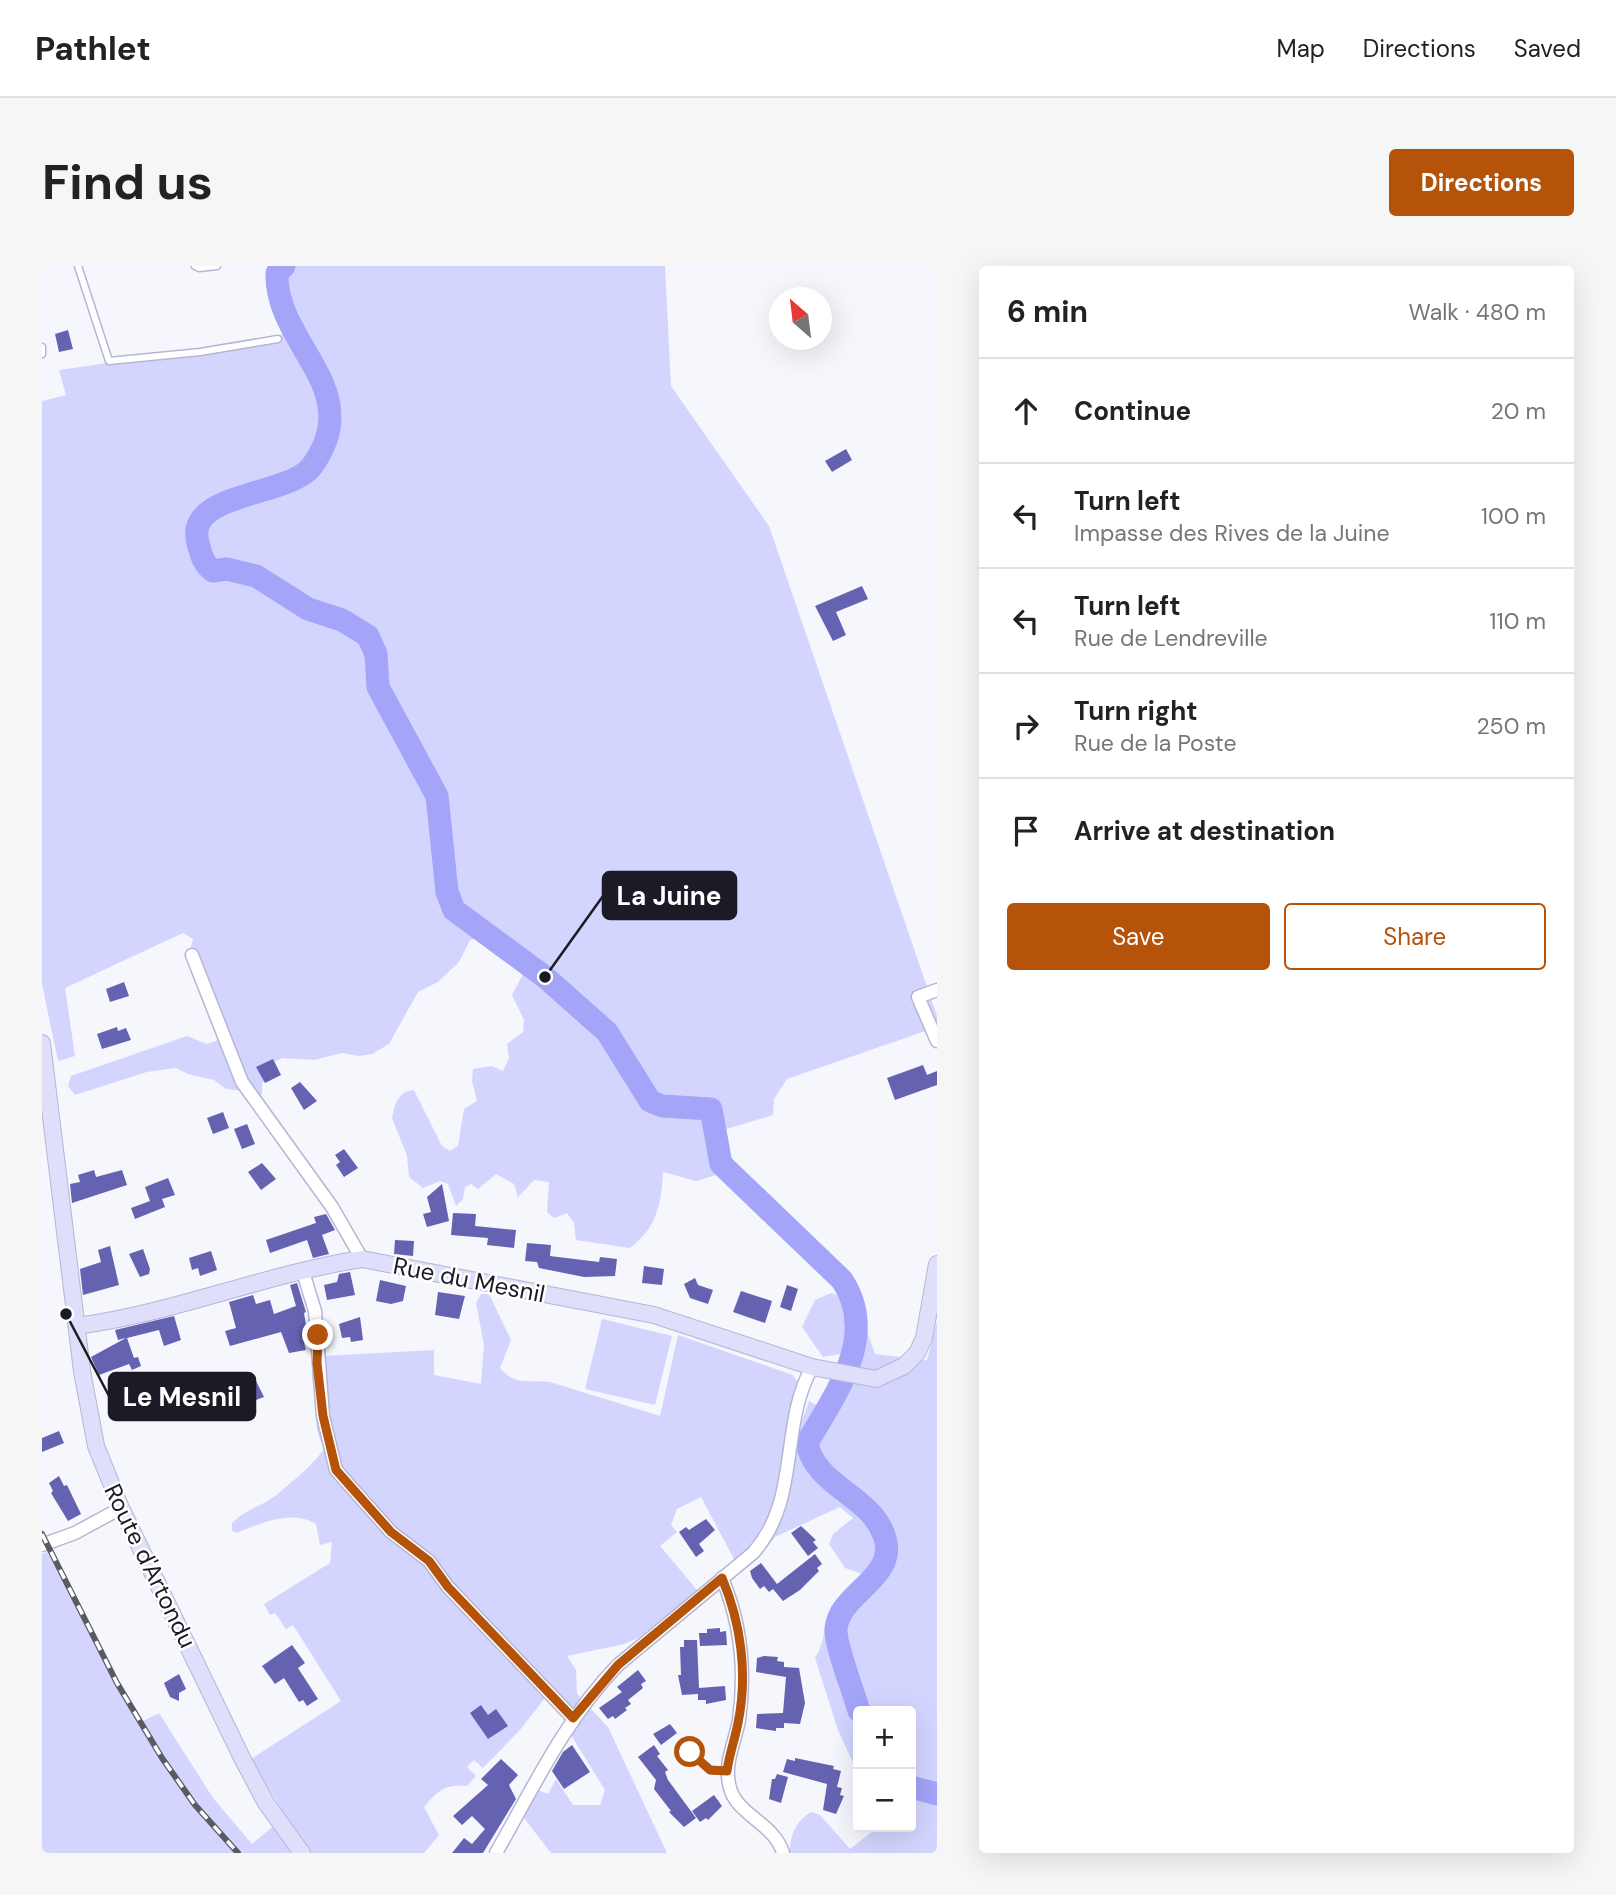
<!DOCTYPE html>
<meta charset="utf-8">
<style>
:root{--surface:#fff;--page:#f6f6f6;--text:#222;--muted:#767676;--line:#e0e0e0;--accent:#b45309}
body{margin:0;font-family:"DM Sans",sans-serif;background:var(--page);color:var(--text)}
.controls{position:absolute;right:21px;bottom:21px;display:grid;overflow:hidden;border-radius:7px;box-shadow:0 7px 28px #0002}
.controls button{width:63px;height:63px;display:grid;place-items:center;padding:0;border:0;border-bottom:2px solid var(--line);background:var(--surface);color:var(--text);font:35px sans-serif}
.compass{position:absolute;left:727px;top:21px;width:63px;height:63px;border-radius:50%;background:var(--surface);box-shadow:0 7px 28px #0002;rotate:332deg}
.stop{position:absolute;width:21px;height:21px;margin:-16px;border:5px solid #b45309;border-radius:50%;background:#fff}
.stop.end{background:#b45309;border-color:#fff;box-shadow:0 2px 7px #0008}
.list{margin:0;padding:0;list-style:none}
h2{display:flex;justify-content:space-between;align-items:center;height:91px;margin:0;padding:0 28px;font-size:30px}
h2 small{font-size:23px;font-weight:400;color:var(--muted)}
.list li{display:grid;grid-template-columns:46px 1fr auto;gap:21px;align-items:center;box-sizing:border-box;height:105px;padding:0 28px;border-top:2px solid var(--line)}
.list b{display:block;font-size:26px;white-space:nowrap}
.list p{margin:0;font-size:23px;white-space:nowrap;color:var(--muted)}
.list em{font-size:23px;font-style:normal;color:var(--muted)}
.actions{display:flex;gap:14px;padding:21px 28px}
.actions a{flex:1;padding:16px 0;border:2px solid var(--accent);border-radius:7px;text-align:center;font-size:24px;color:var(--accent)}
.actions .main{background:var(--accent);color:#fff}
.icon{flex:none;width:38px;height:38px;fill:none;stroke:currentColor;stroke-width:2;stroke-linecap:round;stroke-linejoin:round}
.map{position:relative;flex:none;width:895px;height:1587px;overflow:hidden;border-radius:7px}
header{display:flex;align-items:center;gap:42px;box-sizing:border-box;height:98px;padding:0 35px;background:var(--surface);border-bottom:2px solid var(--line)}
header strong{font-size:33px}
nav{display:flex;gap:38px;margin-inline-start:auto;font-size:24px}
.intro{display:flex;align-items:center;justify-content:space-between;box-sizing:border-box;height:168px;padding:0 42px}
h1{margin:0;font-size:49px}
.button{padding:18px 32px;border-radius:7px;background:var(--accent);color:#fff;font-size:24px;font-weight:700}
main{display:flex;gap:42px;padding:0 42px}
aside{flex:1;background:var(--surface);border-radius:7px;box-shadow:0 7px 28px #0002}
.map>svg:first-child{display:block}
</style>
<header>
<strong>Pathlet</strong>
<nav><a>Map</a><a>Directions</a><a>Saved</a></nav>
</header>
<div class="intro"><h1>Find us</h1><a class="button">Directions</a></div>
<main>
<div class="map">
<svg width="895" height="1587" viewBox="0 0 895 1587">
<rect width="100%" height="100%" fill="#f6f6fd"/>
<!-- green -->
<path fill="#d3d5ff" d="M233,0h390l6,120 98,140 168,490v11l-150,52 -13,20 -1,16 -50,15 6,30 -9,14 -24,7 -33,-9c-2,33 -6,55 -33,76l-54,-8 -2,-17 -7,-10 -13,5 -7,-6 2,-30 -15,-2 -16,17 -4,-13 -18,-10 -18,15 -7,-5 -6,3 -2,12 -7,7 -8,-22 -8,-3 -17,7 -14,-11 -2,-21 -15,-38c3,-14 6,-27 22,-28l28,56 8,5 8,-5 6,-37 13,-8 -5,-20 1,-12 19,-3 11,5 6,-13 -2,-14 16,-12 1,-12 -12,-25 18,-34c-19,-26 -30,-27 -60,-21l-11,22 -21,20 -20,10 -29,52 -17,10 -13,2 -17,-3 -28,7 -31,-2 -10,4 -11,22v10l-8,5 -10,-8 -18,-2 -12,-9 -26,-6 -12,-6 -29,4 -72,23 -7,-9 3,-10 116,-40 20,8 9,-3 4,-10 -30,-81 3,-11 -10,-6 -118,55 10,68 -17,5 -16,-77v-583l24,-6 -7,-25 219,-31 6,-8c-12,-21 -24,-42 -9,-65z
M789,1027l25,8 19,53 52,6 10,-39v460l-12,16 12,3v53h-147c-1,-15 7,-35 22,-41l8,3 30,34 28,-22h33v-116h-53v63l-20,-44 -23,-72c12,-18 8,-39 17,-53 8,-11 25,-20 36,-29l-23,-8 -16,-24 4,-10 20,-16 -13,-11 -65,30 -17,22 -23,2 -34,-64 -24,12 -6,16 6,7 -17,14 38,45 -60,47 -14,6 -57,12 9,14 1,24 31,33 59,126h-116l-27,-35 -3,-13 11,-17 16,6 8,-15 17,26h27l5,-15 -41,-66 6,-6 -22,-24 -28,36 -37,38 -9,-8 -7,7 9,9 -9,10c-22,-2 -29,4 -43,21l15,28 -15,18h-382v-299l5,-2 94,170 18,-9 54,85 39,46 33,-28 -34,-57 90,-58 -48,-76 -7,4 -11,-16 -5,2 -6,-11 66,-41 2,-21 -12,3 -4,-21c-24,-15 -55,-1 -79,9l-5,-2v-8c12,-13 30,-17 43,-27 15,-12 39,-32 49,-47l-7,-18 -5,-57 11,-18 111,-6v25l47,9 3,-39 -8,-42 5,-9h8l22,46 -11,28c16,19 28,11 50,14l110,34 18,-81 115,40 6,9 -1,49 11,-32 21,11 13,-26 6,4 10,-28 -18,-8 -18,3 -21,-30 13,-27z
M560,1053l70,17 -17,69 -70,-16z"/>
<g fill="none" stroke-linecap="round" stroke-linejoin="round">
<!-- river -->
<path stroke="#a4a4f9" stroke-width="23" d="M242,0l-7,7c-2,72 91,116 35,193 -22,31 -128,25 -114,77 3,11 5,21 15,28l14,-2 29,7 52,33 34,11 26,16 8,18 2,33 59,109 10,96 7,18 91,67 62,55 43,69 12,5 49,3 10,55 121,116c37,56 -6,113 -35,163 8,43 63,52 77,92 16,43 -45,57 -48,94 -1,16 18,64 23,82
M869,1521l26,7"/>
</g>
<!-- building -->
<path fill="#6562b1" d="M26,64l5,19 -14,3 -4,-18z
M804,183l6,11 -20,12 -7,-11z
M820,320l6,13 -32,13 10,23 -13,6 -18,-35z
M82,716l5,14 -19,6 -4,-13z
M75,761l1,4 8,-3 5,12 -29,9 -5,-15z
M231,793l8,16 -16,8 -9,-16z
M881,799l4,10 10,-4v14l-42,15 -8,-22z
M258,816l17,19 -13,9 -13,-22z
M181,846l6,16 -16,6 -6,-16z
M205,858l8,20 -13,5 -8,-20z
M302,883l14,19 -14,9 -8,-12 4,-3 -5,-7z
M220,897l14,16 -15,11 -13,-18z
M52,904l2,7 26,-7 5,15 -55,18 -2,-19 10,-2 -2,-7z
M126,912l7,17 -13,4 3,8 -30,12 -4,-11 19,-7 -5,-14z
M400,918l7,37 -22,6 -4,-13 8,-2 -4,-15z
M411,947l23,1 -1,12 41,4 -2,18 -27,-3 1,-7 -37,-3z
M284,948l9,16 -13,5 7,19 -16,4 -6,-18 -37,13 -4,-13 50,-17 -2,-6z
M353,974l19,1 -1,15 -19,-2z
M485,977l24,2 -1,11 49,6 1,-5 17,2 -2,17 -31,1 -45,-9 -2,-6 -12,-1z
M68,980l9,39 -36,10 -3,-26 21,-7 -3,-12z
M101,983l7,20 -1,5 -9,3 -11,-23z
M169,985l6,19 -17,6 -2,-8 -6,2 -3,-12z
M602,1000l20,3 -2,16 -20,-2z
M308,1006l5,23 -28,5 -3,-15 13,-3 2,-8z
M653,1012l3,7 15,5 -5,14 -18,-6 -6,-14z
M338,1014l26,6 -3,15 -12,3 -15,-3z
M255,1017l9,29 -2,1 5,30h-5l2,7 -17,3 -8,-21 -51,14 -5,-15 11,-3 -7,-26 24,-7 3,9 14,-4 4,14 22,-8 -6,-21z
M745,1019l11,4 -7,22 -11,-4z
M699,1025l31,10 -7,22 -32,-11z
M396,1026l27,4 -6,23 -24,-4z
M132,1050l7,24 -17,6 -5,-16 -32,8 7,20 4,-1 3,9 -9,4 -3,-6 -30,11 -8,-18 35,-19 -8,2 -3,-10z
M318,1051l3,23 -12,2 -1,-5 -8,1 -3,-14z
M210,1107l12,24 -34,13 -11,-21z
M17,1165l5,12 -22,9v-14z
M17,1210l5,10 3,-1 14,29 -13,7 -17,-28 2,-2 -4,-8z
M664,1253l9,11 -16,14 5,7 -8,6 -17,-25 7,-5 3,3z
M759,1260l15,14 -3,2 5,6 -10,8 -17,-23z
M773,1288l7,10 -5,4 2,3 -19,19 -17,11 -10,-12 -4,3 -5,-6 -4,3 -8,-11 -2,-7 11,-8 16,21z
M678,1362v4l6,-1 1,14 -27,1 -1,-13h8v-4z
M642,1374h13l2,48 26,-2 1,14 -20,4v-4h-8v-6l-16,1 -4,-20h3l-1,-28h4z
M250,1379l13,18 -7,5 20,31 -11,7 -4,-6 -4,2 -15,-24 -9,6 -13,-18z
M722,1390l14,1 -1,4 7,1v5l15,1 6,35 -5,21 -16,-1v5h-8v3l-20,-3 1,-14 26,-1 3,-36 -30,-5 1,-14z
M596,1404l8,11 -5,3 2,4 -15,12 3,4 -6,4 2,2 -12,9 -2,-3 -5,3 -9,-11 23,-16 -5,-5z
M137,1408l7,15 -7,4v8l-9,-4 -6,-14z
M439,1439l7,10 8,-6 12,17 -20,13 -18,-26z
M628,1458l7,9 -16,12 -8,-11z
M530,1479l18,27 -26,17 -12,-18 11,-19z
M612,1479l6,9 -3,2 11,14 -3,2 3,8 28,38 -12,9 -15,-15 2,-1 -17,-22 2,-9 -18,-23z
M753,1492l39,8 -1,3 8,2 -4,16 5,1 -2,7 4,1 -8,18 -13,-4 4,-26 -44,-12 4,-13 8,2z
M459,1493l17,16 -9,10 7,14 -33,54h-31l12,-15 8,6 13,-15 -13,-13 -10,9 -9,-9 35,-31 -7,-6z
M735,1508l11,3 -7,26 -12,-4 3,-20h3z
M672,1529l8,11 -14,14 -2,-2 -6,4 -8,-11z"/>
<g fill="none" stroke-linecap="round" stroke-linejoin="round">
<defs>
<path id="lane" d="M36,0l31,95 91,-9 78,-13
M153,0l4,2 18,-2
M0,81v7
M648,1486l20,18 17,1"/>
<path id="street" d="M150,689l50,127 90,125 30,52
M895,724l-19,7 19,44
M261,1006l12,39 8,105 13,54 55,62 38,29 19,26 125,131
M0,1279l33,-12 46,-25
M680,1312c19,45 24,92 17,142 -4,23 -16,44 -9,68 7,27 45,36 53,65
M454,1587c37,-65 70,-135 122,-188l135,-112c48,-54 26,-126 59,-186"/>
<path id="secondary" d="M0,777l40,328 14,75 25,62 121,250 24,45 36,50
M35,1060c97,-13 188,-52 285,-67l292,56 158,52 64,12 28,-13 13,-13 7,-15 13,-74"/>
</defs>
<!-- lane casing -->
<use href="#lane" stroke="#b5b6d3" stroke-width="9"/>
<!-- street casing -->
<use href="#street" stroke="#b5b6d3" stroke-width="15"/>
<!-- secondary casing -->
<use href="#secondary" stroke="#b5b6d3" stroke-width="18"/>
<!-- lane -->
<use href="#lane" stroke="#fff" stroke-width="6"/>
<!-- street -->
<use href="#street" stroke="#fff" stroke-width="12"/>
<!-- secondary -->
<use href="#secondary" stroke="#e0dffb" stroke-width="16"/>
<defs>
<path id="rail" d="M0,1268l75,149 45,75 33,47 43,48"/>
</defs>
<!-- rail casing -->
<use href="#rail" stroke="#5a5a63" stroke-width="6"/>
<!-- rail -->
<use href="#rail" stroke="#fff" stroke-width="3.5" stroke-dasharray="10" stroke-linecap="butt"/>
</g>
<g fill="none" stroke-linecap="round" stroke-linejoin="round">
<!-- route -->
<path stroke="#b45309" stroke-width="9" d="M276,1069l-1,28 6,53 13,54 55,62 38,29 19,26 125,131 45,-53 104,-87c19,45 26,96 16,145 -3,16 -9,32 -11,48l-17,-1 -20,-18"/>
</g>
<g text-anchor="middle" stroke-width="5" stroke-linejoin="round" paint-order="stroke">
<!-- street labels -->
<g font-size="24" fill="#1b1b25" stroke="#fff">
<text transform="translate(427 1014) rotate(11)" y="8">Rue du Mesnil</text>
<text transform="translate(108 1300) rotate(64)" y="8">Route d'Artondu</text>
</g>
</g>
<!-- callouts -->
<path fill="none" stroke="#1b1b25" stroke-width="2.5" d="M503 711L561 630M24 1048L67 1130"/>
<g fill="#1b1b25" stroke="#fff" stroke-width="2.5">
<circle cx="503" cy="711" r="7"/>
<circle cx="24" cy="1048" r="7"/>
</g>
<g fill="#1b1b25" stroke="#1b1b25" stroke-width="2.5">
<rect x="561" y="606" width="133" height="47" rx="7"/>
<rect x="67" y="1107" width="146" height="47" rx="7"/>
</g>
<g font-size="26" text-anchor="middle" font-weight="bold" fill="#fff">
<text x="627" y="639">La Juine</text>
<text x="140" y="1140">Le Mesnil</text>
</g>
</svg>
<div class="controls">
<button>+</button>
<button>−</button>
</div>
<svg class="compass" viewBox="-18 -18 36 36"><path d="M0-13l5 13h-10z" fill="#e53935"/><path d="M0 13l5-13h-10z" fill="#767676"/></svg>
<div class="stop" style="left:648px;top:1486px"></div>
<div class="stop end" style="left:276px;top:1069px"></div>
</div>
<aside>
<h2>6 min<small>Walk · 480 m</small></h2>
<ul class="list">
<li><svg class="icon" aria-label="ahead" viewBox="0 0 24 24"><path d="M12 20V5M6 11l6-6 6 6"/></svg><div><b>Continue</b></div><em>20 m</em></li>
<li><svg class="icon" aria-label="left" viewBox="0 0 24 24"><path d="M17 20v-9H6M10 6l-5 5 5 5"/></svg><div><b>Turn left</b><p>Impasse des Rives de la Juine</p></div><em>100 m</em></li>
<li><svg class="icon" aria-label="left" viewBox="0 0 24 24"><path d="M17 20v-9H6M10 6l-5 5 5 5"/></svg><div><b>Turn left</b><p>Rue de Lendreville</p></div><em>110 m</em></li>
<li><svg class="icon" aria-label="right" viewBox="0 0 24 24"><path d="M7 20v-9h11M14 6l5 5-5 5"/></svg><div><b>Turn right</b><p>Rue de la Poste</p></div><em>250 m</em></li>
<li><svg class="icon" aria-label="arrive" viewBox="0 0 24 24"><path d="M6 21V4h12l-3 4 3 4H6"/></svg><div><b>Arrive at destination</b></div></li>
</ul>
<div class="actions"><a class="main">Save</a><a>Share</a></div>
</aside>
</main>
